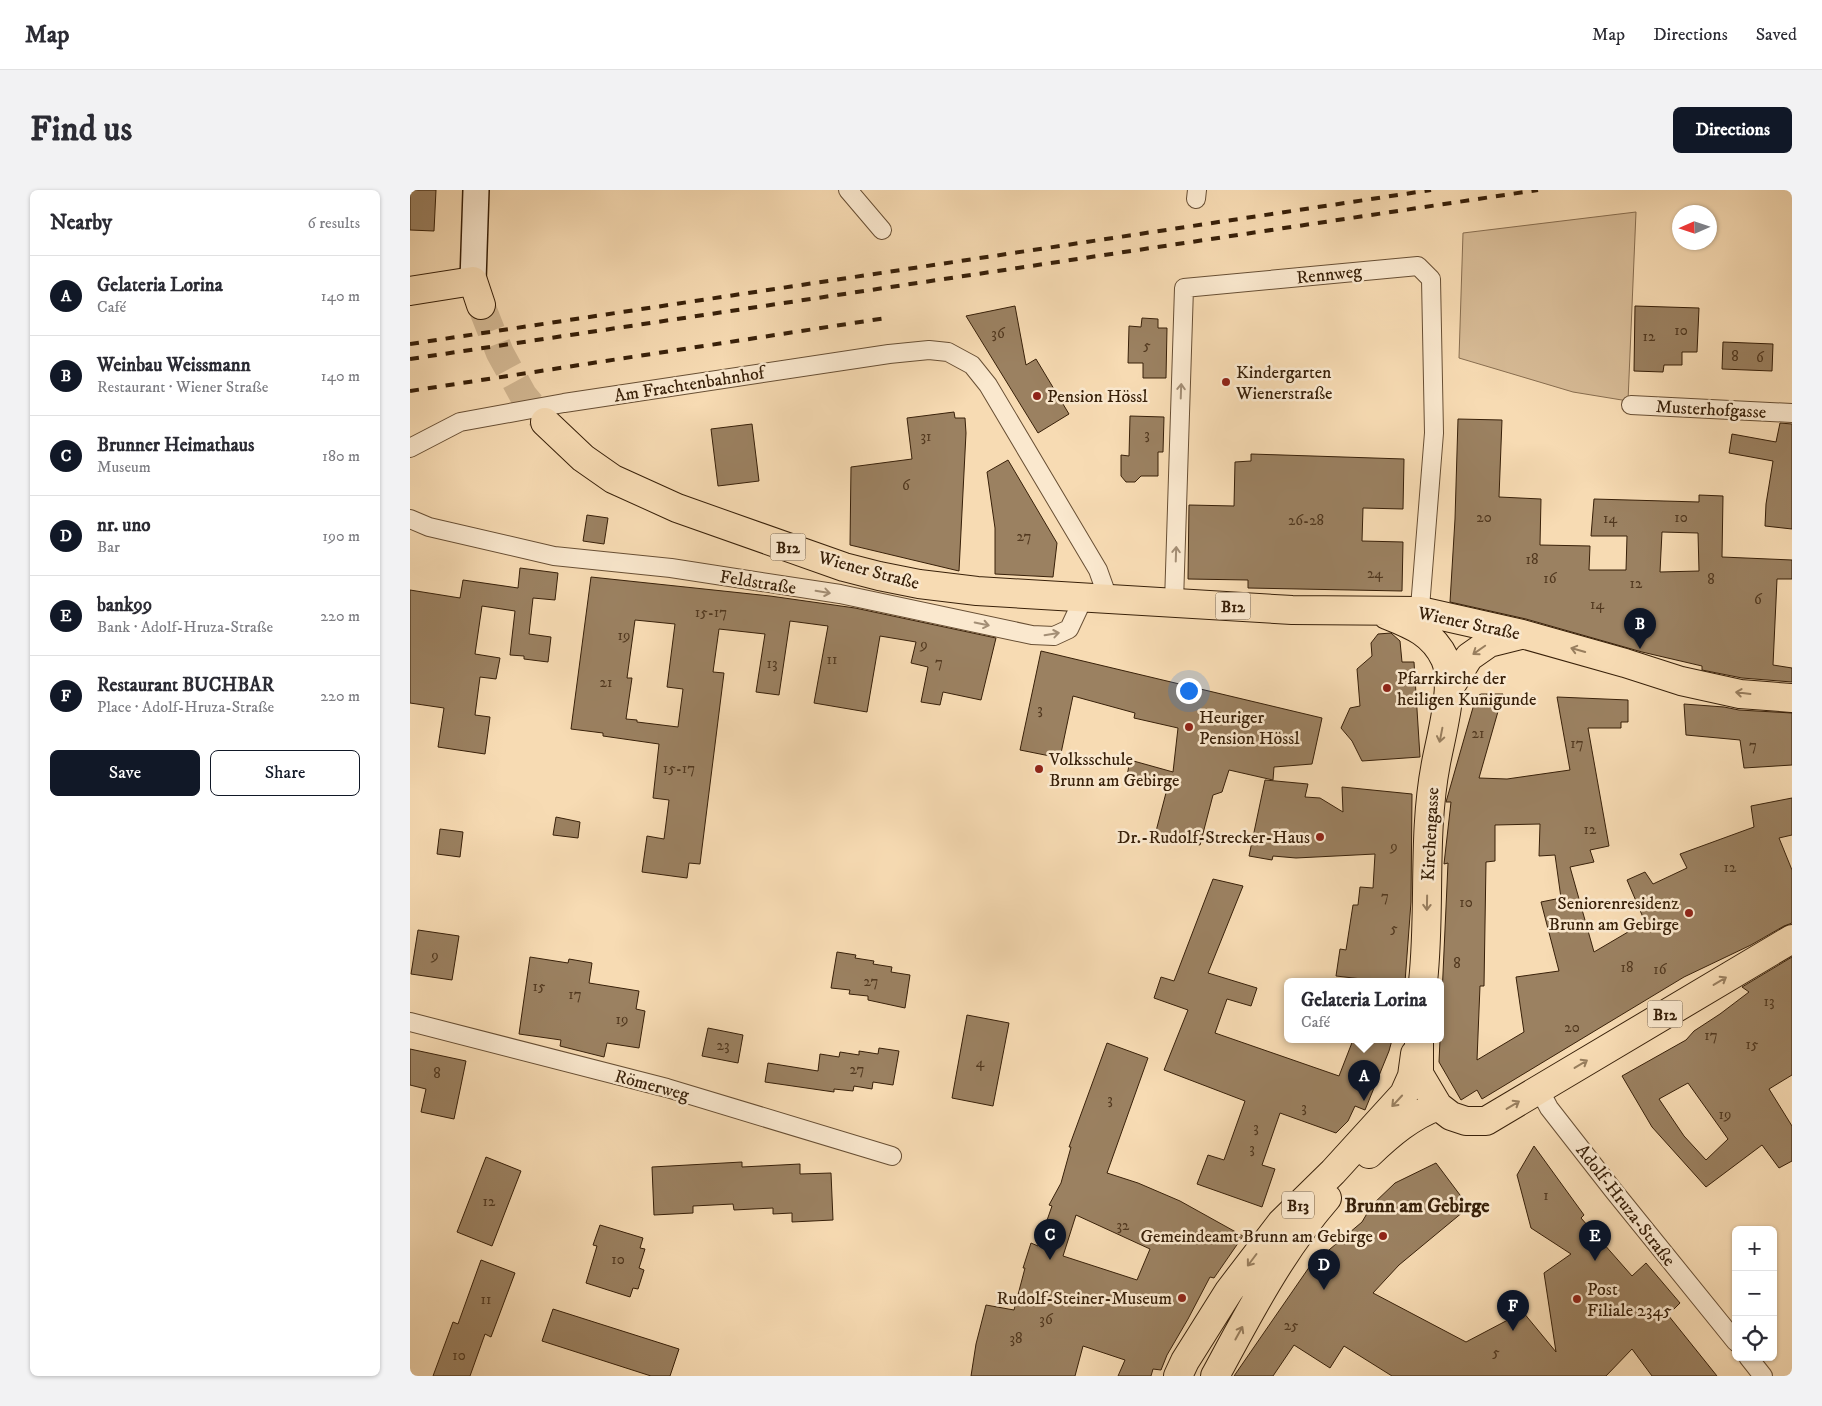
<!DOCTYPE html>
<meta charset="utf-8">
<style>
:root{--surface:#fff;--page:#f2f2f3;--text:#2b2b33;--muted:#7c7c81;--line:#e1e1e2;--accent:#111827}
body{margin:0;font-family:"IM FELL DW Pica",serif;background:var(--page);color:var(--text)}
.controls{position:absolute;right:15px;bottom:15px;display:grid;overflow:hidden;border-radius:8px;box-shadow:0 1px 4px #0004}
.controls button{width:45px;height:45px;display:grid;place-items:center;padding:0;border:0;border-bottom:1px solid var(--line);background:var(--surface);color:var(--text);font:25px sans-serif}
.compass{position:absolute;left:1262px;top:15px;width:45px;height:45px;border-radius:50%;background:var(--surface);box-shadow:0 1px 4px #0004;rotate:267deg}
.you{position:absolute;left:778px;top:500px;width:18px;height:18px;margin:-12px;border:4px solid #fff;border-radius:50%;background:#1a73e8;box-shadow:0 0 0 8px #1a73e833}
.badge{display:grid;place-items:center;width:32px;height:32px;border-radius:50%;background:var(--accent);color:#fff;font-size:16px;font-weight:700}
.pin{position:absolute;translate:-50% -41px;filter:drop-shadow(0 1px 2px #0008)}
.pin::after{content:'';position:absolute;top:26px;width:18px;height:15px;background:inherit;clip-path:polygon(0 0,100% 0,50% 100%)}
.popup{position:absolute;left:874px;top:788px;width:160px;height:65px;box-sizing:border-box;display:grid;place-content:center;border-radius:8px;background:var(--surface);filter:drop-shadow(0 1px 4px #0005);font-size:16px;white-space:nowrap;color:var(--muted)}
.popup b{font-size:19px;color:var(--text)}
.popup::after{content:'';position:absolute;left:50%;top:100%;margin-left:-10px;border:10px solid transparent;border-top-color:var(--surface)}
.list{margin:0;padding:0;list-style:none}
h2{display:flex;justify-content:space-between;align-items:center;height:65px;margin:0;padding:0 20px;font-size:21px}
h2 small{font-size:16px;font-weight:400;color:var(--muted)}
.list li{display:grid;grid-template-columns:32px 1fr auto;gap:15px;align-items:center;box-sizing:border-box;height:80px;padding:0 20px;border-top:1px solid var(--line)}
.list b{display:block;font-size:19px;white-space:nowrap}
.list p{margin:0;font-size:16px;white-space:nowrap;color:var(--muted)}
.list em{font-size:16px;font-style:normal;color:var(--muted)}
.actions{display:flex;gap:10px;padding:15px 20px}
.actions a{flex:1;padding:11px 0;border:1px solid var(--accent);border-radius:8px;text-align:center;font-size:18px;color:var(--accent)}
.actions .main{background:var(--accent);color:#fff}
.icon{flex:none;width:28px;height:28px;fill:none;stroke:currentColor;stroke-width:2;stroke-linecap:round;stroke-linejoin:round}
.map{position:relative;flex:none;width:1382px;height:1186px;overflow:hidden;border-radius:8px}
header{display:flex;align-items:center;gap:30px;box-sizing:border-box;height:70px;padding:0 25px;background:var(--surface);border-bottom:1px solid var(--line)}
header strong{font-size:24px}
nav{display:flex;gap:28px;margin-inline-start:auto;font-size:18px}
.intro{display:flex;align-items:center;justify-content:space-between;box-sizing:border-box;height:120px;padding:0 30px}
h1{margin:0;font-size:35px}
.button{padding:12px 22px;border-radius:8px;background:var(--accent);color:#fff;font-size:18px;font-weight:700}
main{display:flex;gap:30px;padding:0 30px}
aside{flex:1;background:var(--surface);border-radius:8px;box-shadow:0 1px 4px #0004}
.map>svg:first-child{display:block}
</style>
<header>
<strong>Map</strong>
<nav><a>Map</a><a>Directions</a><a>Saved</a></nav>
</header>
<div class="intro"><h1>Find us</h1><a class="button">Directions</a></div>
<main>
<aside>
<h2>Nearby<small>6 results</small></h2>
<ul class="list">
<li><span class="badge">A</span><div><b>Gelateria Lorina</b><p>Café</p></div><em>140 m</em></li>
<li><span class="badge">B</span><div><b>Weinbau Weissmann</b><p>Restaurant · Wiener Straße</p></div><em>140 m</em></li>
<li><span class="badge">C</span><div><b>Brunner Heimathaus</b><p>Museum</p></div><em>180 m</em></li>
<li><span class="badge">D</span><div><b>nr. uno</b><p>Bar</p></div><em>190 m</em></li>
<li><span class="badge">E</span><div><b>bank99</b><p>Bank · Adolf-Hruza-Straße</p></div><em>220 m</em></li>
<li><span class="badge">F</span><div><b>Restaurant BUCHBAR</b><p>Place · Adolf-Hruza-Straße</p></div><em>220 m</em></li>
</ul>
<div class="actions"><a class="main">Save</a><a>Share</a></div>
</aside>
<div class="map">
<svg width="1382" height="1186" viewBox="0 0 1382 1186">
<rect width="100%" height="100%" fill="#f7dbb3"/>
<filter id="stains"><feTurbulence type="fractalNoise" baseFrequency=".004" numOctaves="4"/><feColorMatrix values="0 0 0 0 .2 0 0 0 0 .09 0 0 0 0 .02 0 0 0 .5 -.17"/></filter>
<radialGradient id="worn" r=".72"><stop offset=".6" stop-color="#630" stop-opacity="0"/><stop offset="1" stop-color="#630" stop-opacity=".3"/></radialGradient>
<!-- green -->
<path fill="#d7bb96" stroke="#886e50" d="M1226,22l-8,189 -55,-9 -114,-34 4,-125z"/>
<!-- building -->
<path fill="#9b8161" stroke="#382009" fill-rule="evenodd" d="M0,0h26l-2,41 -24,-1z
M605,116l11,59 10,-6 33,55 -31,19 -72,-117z
M1225,116l64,2 -2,44h-15v13h-18l-1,7 -29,-1z
M732,128l16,1v9h9l-1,50h-23v-15h-15l1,-37 12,1z
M1313,152l50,2 -1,27 -50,-2z
M544,222l1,6h10l1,15 -7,138 -109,-26 1,-78 61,-8 -5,-41z
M720,226l34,1 -1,35h-5v24h-17l-6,6h-9l-5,-6v-21l8,1z
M1048,229l44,1 -3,77 42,2 -1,46 50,1 -1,24h37l1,-34h-36l3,-37 105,3v-7l24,1 -1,61 70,3v19h-15l-4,86 19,3v14l-50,-4 -40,-8v-4l-60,-14 -116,-33 -76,-17 5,-83zM1252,342l36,1 1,38 -39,1z
M1370,233l12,1v105l-27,-3 1,-22 7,-43 -44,-8 3,-19 44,8z
M342,234l7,57 -41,5 -7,-57z
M841,264l153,5 -1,50 -40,-1 -1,33 41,1 -1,49 -154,-3v-8l-60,-1 1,-74 45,1 1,-44 16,-1z
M598,270l49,83 -4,34 -58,-3v-46l-8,-56z
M177,325l21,3 -4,26 -21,-3z
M110,378l38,5 -3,27 -22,-2 -4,36 22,3 -3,25 -24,-3v-3l-14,-1 5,-44 -33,-5 -7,48 25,4 -4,21 -16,-2 -5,38 15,2 -5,37 -47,-7 6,-39 -34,-5v-113l50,8 3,-18 55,8z
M181,387l179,19 85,12 141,30 -15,62 -38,-8 -3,13 -19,-3 7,-35 -17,-4 5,-21 -36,-6 -13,76 -53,-9 14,-77 -38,-5 -11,74 -23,-3 9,-58 -46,-5 -6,43 11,1 -24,191 -11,-1 -2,15 -45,-6 5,-36 17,3 5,-39 -16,-2 6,-54 -56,-8v-3l-32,-4zM225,430l40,4 -8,63 16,2 -5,38 -41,-5v-2l-11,-1 6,-41h-5z
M981,443l9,8 2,21h12l6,95 -58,4 -10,-20 -11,-13 9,-20 10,-2 -3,-37 15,-13 -1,-13 7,-9z
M631,461l281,67 -10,46 -38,3 -1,13 -44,-10 -7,22 -9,3 -13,50 -45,-10 12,-46 -40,-13 3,-16 43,12 5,-44 -44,-10 1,-5 -62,-17 -13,62 -40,-8z
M1071,504h22l-24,84 28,1 63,-9 -13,-73 71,3v22h-7v6h-33l21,118 -19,4 4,12 -24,5 24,85 51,-30 -18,-42 18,-8 8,12 34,-16 -7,-14 74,-27 -3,-21 41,-8v37l-13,3 13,32v53l-8,3 -33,19 -67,32 -202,122 -5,-9 -16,10 -22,-38 9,-199 -4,1 7,-62h-5l30,-105zM1130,634l-1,32 16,-1 6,43 -20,4 18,69 -43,6 8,55 -47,28 3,-74h4l2,-124 9,-1v-36z
M1274,514l40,3 15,3 53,3v52l-48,3 -4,-28 -54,-5z
M855,590l43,4 -3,13 15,1 23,14 -1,-25 70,7 -1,108 -6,80h-17l-52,-6 4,-27 6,1 7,-45h5l2,-18 13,1 2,-34 -79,4 -23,-2 -1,4 -23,-4z
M146,627l24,5 -2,16 -25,-3z
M30,639l23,3 -3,25 -23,-3z
M803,689l30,7 -35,87 49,15 -6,18 -24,-7 -12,34 124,43 14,-36h39l-3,11 -24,59 -10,-4 -7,15 -12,12 -56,-20 -18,52 13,4 -13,38 -65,-23 11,-29 16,5 21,-59 -81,-31 24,-60 -34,-12 7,-21 13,4z
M8,740l41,6 -7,44 -41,-6z
M427,762l19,3 -1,3 19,3 -1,3 19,3 -1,5 19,3 -5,33 -37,-8v-4l-19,-2 1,-4 -19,-2z
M120,767l38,6 1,-4 23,4 -3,20 50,8 -3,18 9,2 -6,37 -32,-5 -3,14 -44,-11 1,-6 -42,-6z
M1382,767v118l-23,14 23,37v35l-13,7 -17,-23 -56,42 -54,-60 -30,-51 64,-36 8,-9 26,-17 29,-22 -7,-5zM1278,893l40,56 -22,21 -22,-24 -25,-37z
M557,825l42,8 -16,83 -41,-8z
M298,838l35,7 -5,28 -36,-7z
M697,853l41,15 -41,115 31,10 42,18 63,35 -29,42 -4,-1 -22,42 -21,36 -6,15 -8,-1 -2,7h-33l7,-16 -42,-14 -8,30h-104l5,-32 10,-39 28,5 11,-42h-2l8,-25 7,3 14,-40 -3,-1 12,-22 10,-36h-2zM666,1025l74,34 -13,31 -74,-24z
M469,858l20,3 -6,34 -20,-3 -1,7 -18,-3 -1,5 -19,-2v3l-69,-10 3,-19 50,8 2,-17 19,3 1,-5 19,3v-4l19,3z
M0,859l56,12 -12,58 -33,-7 5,-23 -16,-4z
M1124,956l50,69 -3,3 51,58 14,-13 34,40 -12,12 49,61h-65l-20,-27 -26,27h-214l-48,-30 -14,22 -36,-23 -21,31h-39l76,-110 52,-44 10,-17 23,-22 41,-20 33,44 -70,58 -26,28 93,49 57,-30 33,40 -12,-79 27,-19 -40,-26 -14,-53z
M76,967l35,14 -29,75 -35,-14z
M332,972v5l58,-3v10l31,-1 2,47 -41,2v-9l-19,1v-6l-39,2 -1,-6 -40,2v7l-39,2 -2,-48z
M190,1035l43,13 -3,10 5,1 -6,19 5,2 -6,19 -5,-1 -3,9 -44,-14 11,-37 -4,-1z
M71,1070l34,13 -24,64 -6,-3 -15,42h-37l20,-54 5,2z
M143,1119l126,40 -9,27h-19l-109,-35z"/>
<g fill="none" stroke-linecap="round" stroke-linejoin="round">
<!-- primary-tunnel -->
<path stroke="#d1b691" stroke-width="28" stroke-dasharray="28 14" stroke-linecap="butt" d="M71,115l19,48 23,42 22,27"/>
<defs>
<path id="street" d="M438,0l34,40
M786,9l1,-9
M1221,215l161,8
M0,258l50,-26 104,-19 325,-49 40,-4 19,2 24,13 16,20 110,185 10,28
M0,329l19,8 125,29 117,12 169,26 192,41 22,1 15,-7 15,-32
M764,412l10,-314 234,-22 13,13 3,154 -15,187
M0,832l257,66 225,68
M1129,899l10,19 64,82 123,152
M1338,1167l15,19"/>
<path id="secondary" d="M63,91l3,-91"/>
<path id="primary" d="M0,101l63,-10 8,24
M135,232l38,36 30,21 64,29 167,59 35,9 40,8 58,7 315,19 128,1 102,23 103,29 56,18 59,13 52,4
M977,425c25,10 46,18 58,44 11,25 -4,77 -9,104 -14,73 -5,146 -13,219
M1040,497l19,-30 20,-14 32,-8
M1009,850v34l19,32 13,10 15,5h20l306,-182
M959,964c21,-20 42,-38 69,-48
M768,1186l7,-15 44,-70 52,-68 52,-51 71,-78 8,-18 3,-22
M805,1186c33,-61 66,-125 112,-178"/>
</defs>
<!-- street casing -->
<use href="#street" stroke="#684f34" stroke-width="20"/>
<!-- secondary casing -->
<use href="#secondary" stroke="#382009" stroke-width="28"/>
<!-- primary casing -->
<use href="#primary" stroke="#382009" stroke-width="30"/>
<!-- street -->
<use href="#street" stroke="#fae8ce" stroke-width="18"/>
<!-- secondary -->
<use href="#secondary" stroke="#fae8ce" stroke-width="25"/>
<!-- primary -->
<use href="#primary" stroke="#f7dbb3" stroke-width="28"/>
<!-- rail -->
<path stroke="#382009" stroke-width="4" stroke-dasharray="9 9" stroke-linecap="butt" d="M0,154l1021,-154
M0,169l1128,-169
M0,201l476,-73"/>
</g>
<!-- one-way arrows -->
<defs><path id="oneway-shaft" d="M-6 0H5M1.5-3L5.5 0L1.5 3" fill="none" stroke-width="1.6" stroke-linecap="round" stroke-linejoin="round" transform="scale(1.25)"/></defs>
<g stroke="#a38e75">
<use href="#oneway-shaft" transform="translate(771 201) rotate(-88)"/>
<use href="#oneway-shaft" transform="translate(766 364) rotate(-88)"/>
<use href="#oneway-shaft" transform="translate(413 402) rotate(9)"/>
<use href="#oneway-shaft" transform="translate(572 434) rotate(12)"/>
<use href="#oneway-shaft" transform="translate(642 444) rotate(-9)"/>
</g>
<g stroke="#987e5e">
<use href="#oneway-shaft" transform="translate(1069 460) rotate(145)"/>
<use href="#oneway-shaft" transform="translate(1168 460) rotate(-164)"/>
<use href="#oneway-shaft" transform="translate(1333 503) rotate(-173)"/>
<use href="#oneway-shaft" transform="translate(1031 545) rotate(101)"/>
<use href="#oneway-shaft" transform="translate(1017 713) rotate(91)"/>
<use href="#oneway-shaft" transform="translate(1310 791) rotate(-31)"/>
<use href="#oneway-shaft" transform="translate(1171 874) rotate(-31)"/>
<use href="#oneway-shaft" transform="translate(987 911) rotate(133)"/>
<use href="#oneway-shaft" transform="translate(1103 915) rotate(-31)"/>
<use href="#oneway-shaft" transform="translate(842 1070) rotate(127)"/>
<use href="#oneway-shaft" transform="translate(829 1143) rotate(-61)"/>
</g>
<!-- markers -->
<g fill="#8f2418" stroke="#fae8ce" stroke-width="2">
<circle cx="816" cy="192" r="5"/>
<circle cx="627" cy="206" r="5"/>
<circle cx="977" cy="498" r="5"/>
<circle cx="779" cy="537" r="5"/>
<circle cx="629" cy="579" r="5"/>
<circle cx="910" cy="647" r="5"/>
<circle cx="1279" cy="723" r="5"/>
<circle cx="973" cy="1046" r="5"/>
<circle cx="772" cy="1108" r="5"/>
<circle cx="1167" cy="1109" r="5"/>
</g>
<g text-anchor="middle" stroke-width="5" stroke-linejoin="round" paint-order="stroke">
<!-- number labels -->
<g font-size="15" fill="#51381f">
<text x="1271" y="145">10</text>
<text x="588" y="148">36</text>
<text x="1239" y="151">12</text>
<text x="737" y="160">5</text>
<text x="1325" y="171">8</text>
<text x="1350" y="172">6</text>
<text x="737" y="249">3</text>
<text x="516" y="251">31</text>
<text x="496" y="300">6</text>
<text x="1074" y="332">20</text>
<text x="1271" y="332">10</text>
<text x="1200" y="333">14</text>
<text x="896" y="335">26-28</text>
<text x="614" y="351">27</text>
<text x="1122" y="374">18</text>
<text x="965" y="388">24</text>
<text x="1140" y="393">16</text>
<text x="1301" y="394">8</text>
<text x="1226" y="398">12</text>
<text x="1348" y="414">6</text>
<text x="1187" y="419">14</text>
<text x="301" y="427">15-17</text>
<text x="214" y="450">19</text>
<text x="514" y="459">9</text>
<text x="422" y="474">11</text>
<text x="529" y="477">7</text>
<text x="362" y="478">13</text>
<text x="196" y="497">21</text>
<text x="630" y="524">3</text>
<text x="1068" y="548">21</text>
<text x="1167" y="558">17</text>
<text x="1343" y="560">7</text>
<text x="269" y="583">15-17</text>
<text x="1180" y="644">12</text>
<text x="984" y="661">9</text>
<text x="1320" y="682">12</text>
<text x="975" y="711">7</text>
<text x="1056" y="717">10</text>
<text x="984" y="743">5</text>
<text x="25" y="770">9</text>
<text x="1047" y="778">8</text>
<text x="1217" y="782">18</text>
<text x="1250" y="784">16</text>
<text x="461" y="796">27</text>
<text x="129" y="801">15</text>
<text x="165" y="809">17</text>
<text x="1359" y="816">13</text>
<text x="212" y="834">19</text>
<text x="1162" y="842">20</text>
<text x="1301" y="850">17</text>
<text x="1342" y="859">15</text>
<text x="313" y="860">23</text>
<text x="570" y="877">4</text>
<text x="447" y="884">27</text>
<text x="27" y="888">8</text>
<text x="700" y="914">3</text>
<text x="894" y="922">3</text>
<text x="1315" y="929">19</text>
<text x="846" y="942">3</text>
<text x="842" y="963">3</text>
<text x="1136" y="1010">1</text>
<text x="79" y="1016">12</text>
<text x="713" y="1040">32</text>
<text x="208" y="1074">10</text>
<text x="76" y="1114">11</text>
<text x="636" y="1134">36</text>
<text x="881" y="1140">25</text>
<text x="606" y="1153">38</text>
<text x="1086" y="1167">5</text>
<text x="49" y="1170">10</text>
</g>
<!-- shield labels -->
<g fill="#fae8ce" stroke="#725c44" stroke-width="1">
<rect x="360.5" y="343.5" width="35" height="27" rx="4"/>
<rect x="805.5" y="402.5" width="35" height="27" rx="4"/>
<rect x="1237.5" y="810.5" width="35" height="27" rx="4"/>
<rect x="872" y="1001.5" width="32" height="27" rx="4"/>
</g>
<g font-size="16" font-weight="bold" fill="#382009">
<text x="378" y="363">B12</text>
<text x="823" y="422">B12</text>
<text x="1255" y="830">B12</text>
<text x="888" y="1021">B13</text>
</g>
<!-- street labels -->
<g font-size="18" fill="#382009" stroke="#fae8ce">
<text transform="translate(919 84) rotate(-6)" y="6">Rennweg</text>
<text transform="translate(279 194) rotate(-9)" y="6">Am Frachtenbahnhof</text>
<text transform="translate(1301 219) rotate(3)" y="6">Musterhofgasse</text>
<text transform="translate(459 380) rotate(15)" y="6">Wiener Straße</text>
<text transform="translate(348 392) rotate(9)" y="6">Feldstraße</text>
<text transform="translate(1059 433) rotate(12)" y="6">Wiener Straße</text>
<text transform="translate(1020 644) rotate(-87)" y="6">Kirchengasse</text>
<text transform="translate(242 895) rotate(15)" y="6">Römerweg</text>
<text transform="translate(1216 1015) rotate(52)" y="6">Adolf-Hruza-Straße</text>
</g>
<!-- poi labels -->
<g font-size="18" fill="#382009" stroke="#fae8ce" text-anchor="start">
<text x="826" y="188">Kindergarten<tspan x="826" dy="21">Wienerstraße</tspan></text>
<text x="637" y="212">Pension Hössl</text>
<text x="987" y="494">Pfarrkirche der<tspan x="987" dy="21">heiligen Kunigunde</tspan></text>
<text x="789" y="533">Heuriger<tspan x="789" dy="21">Pension Hössl</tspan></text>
<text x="639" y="575">Volksschule<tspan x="639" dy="21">Brunn am Gebirge</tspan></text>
<text x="900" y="653" text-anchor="end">Dr.-Rudolf-Strecker-Haus</text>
<text x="1269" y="719" text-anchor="end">Seniorenresidenz<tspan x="1269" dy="21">Brunn am Gebirge</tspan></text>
<text x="963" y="1052" text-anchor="end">Gemeindeamt Brunn am Gebirge</text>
<text x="1177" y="1105">Post<tspan x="1177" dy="21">Filiale 2345</tspan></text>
<text x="762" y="1114" text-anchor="end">Rudolf-Steiner-Museum</text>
</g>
<!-- quarter labels -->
<g font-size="20" font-weight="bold" fill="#382009" stroke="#fae8ce">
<text x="1007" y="1022">Brunn am Gebirge</text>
</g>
</g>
<rect width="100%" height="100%" filter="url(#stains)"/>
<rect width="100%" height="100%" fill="url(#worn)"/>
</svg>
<div class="controls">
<button>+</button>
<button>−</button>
<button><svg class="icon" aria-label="locate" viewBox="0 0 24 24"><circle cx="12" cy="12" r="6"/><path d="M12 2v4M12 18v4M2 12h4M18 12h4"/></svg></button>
</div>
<svg class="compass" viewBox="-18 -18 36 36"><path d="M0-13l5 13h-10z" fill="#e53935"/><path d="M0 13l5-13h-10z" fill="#7c7c81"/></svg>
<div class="you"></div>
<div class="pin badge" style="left:954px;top:911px">A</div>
<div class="popup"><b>Gelateria Lorina</b>Café</div>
<div class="pin badge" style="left:1230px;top:459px">B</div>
<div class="pin badge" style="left:640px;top:1070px">C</div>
<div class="pin badge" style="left:914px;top:1100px">D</div>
<div class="pin badge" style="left:1185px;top:1071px">E</div>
<div class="pin badge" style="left:1103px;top:1141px">F</div>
</div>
</main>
